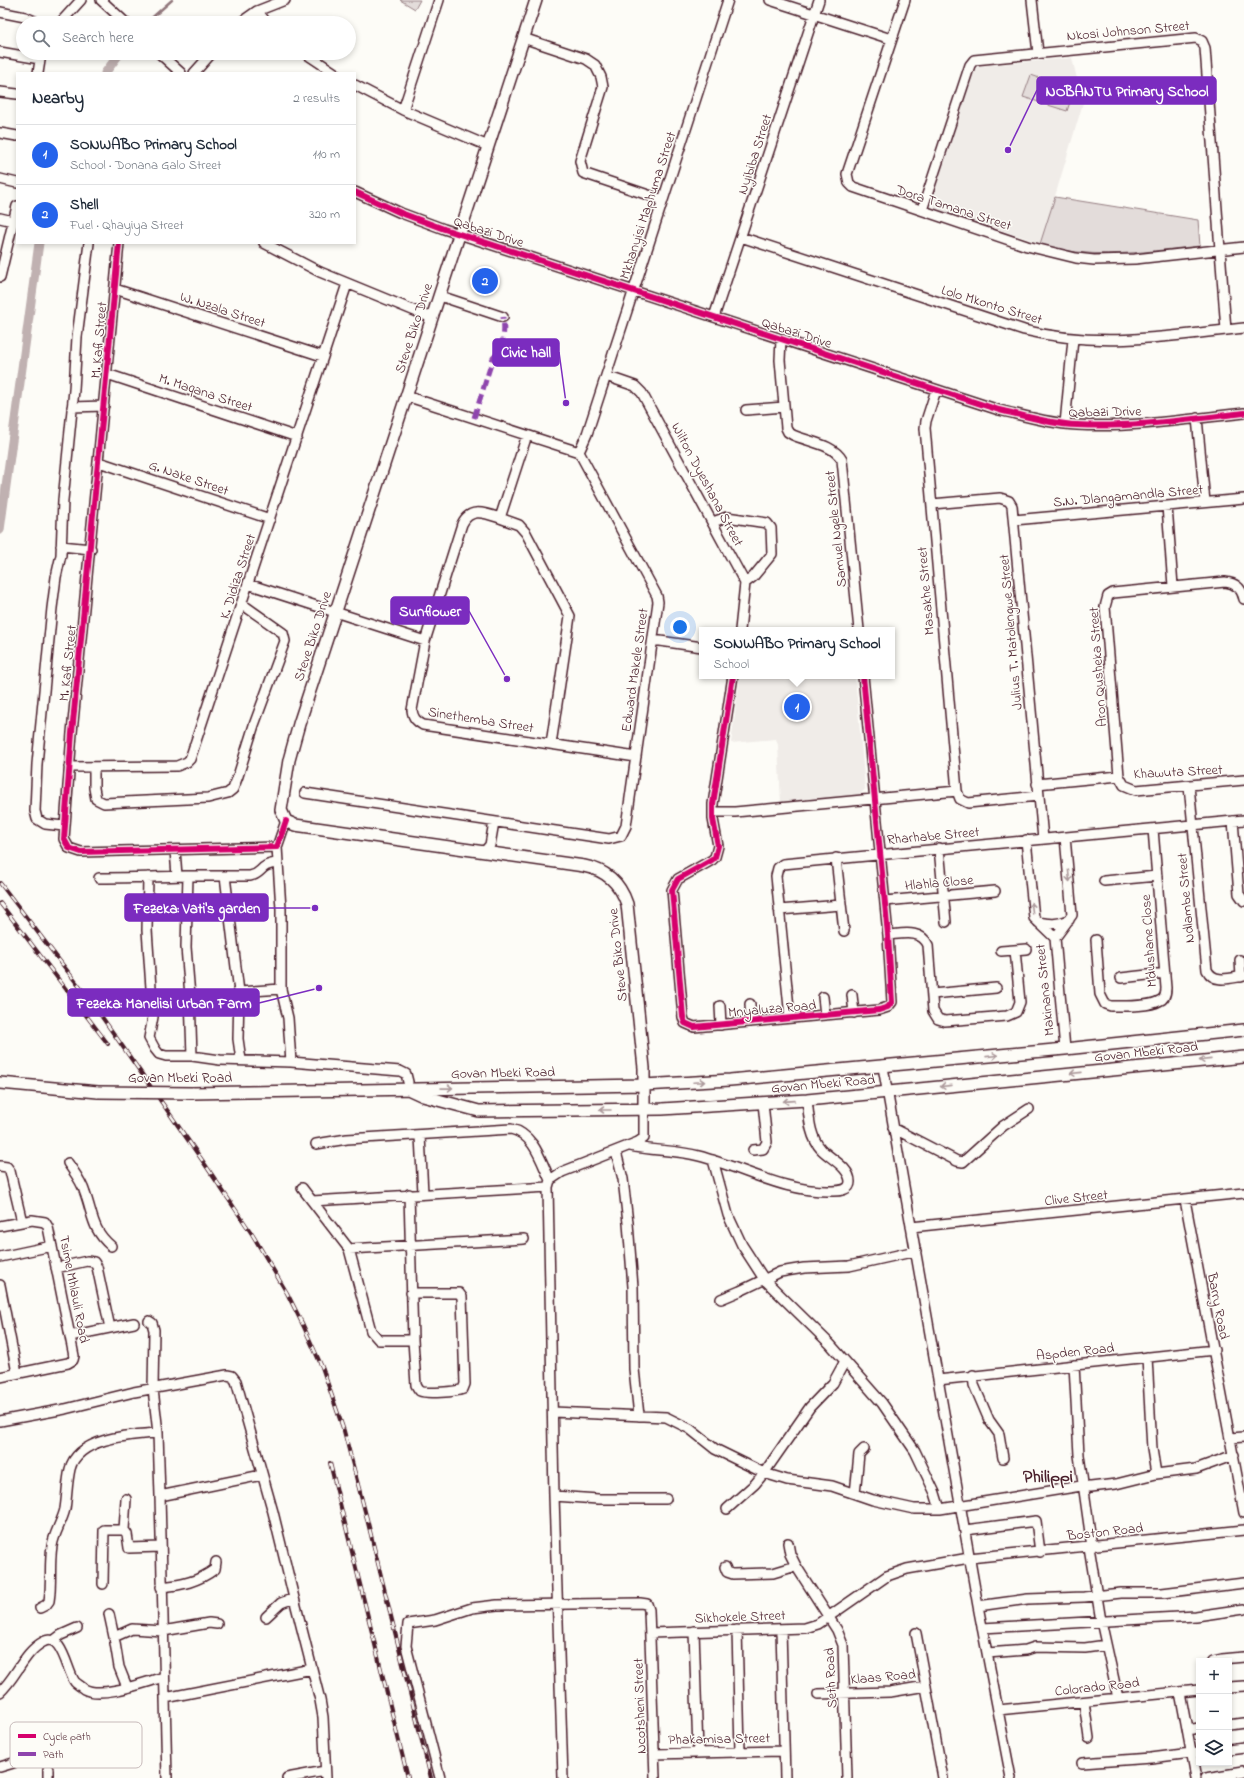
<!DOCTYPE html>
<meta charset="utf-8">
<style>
:root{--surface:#fff;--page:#f2f2f3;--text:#1f2937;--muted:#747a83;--line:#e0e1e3;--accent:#2563eb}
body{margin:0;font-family:"Indie Flower",sans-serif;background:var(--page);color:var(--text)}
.controls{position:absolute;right:12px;bottom:12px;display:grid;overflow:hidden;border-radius:0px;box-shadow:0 2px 6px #0003}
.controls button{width:36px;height:36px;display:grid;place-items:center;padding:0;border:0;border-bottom:1px solid var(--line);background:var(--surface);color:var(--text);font:20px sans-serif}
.you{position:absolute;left:680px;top:627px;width:14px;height:14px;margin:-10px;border:3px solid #fff;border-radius:50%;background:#1a73e8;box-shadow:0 0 0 6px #1a73e833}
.badge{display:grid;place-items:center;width:26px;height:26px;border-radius:50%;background:var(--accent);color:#fff;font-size:13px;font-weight:700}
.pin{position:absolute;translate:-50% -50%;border:2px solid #fff;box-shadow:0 1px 4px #0006}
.popup{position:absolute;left:699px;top:627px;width:196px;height:52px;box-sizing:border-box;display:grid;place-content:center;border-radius:0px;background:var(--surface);filter:drop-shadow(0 1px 3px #0005);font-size:13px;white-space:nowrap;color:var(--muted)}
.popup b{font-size:15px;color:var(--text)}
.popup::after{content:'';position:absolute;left:50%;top:100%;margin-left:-8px;border:8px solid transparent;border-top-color:var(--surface)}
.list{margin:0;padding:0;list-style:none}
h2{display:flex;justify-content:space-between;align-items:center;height:52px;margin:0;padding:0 16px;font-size:17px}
h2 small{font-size:13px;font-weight:400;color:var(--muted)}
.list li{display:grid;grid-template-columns:26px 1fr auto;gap:12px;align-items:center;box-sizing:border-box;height:60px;padding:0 16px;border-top:1px solid var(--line)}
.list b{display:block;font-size:15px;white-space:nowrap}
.list p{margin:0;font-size:13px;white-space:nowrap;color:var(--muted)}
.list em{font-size:13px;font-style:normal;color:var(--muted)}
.icon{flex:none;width:22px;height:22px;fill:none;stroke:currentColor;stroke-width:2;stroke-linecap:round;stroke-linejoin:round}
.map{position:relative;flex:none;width:1244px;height:1778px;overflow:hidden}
.search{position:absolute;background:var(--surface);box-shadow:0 2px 6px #0003;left:16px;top:16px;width:340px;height:44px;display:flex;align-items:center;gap:10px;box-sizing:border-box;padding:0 14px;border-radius:22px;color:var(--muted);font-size:15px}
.panel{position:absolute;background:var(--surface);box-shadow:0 2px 6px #0003;left:16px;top:72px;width:340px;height:172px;border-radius:0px}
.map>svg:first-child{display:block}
</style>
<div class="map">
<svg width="1244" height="1778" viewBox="0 0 1244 1778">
<rect width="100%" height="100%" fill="#fdfcf7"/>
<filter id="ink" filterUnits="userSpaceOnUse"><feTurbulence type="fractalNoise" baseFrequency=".025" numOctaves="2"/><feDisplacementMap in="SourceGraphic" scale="8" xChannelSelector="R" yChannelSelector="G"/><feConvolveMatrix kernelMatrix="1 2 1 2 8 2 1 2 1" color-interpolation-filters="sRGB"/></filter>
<g filter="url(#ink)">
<!-- built -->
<path fill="#f0ece8" d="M1072,58l11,45 -42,140 -105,-34 -5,-8 44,-132 4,-3z
M740,676h115l10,113 -7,8 -77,7 -3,-59 -2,-6 -45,4z"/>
<!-- green -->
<path fill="#e3dcda" stroke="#967e82" d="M400,0h20l-5,9z
M1031,75l43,15 -7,21 -44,-14z
M1055,197l143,23 2,26c-41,4 -83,11 -123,6 -12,-1 -25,-5 -37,-8z"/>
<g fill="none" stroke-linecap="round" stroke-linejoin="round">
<!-- stream -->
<path stroke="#91777b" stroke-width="2.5" d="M146,23l26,-23"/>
<!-- canal -->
<path stroke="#c0b1b1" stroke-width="9" d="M105,73l15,-20
M0,530l39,-287"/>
<defs>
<path id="minor" d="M101,0l25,23
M770,0l121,39
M905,0l-58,174 2,9 4,4 174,59 49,12 18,2 41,-1 109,-12
M1032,0l6,53
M257,11l10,12
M0,12l25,5 14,6
M60,23l21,-23
M240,23l17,-12 28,-11
M523,38l63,21 9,6 6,12 2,10 -23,74 3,12 80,27
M0,52l40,7
M159,53l22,20
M305,53l30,20
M38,73l3,-19
M194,73l18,-20
M355,85l48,25 85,36
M0,92l17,2
M403,110l36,-110
M0,133l17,3
M0,179l17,4
M355,192l46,21 43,16 555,181c26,6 52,14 78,15 55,3 112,-6 167,-12
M922,210l48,-145 4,-5 222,-22 6,3 3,7 21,282
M0,218l13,3
M741,237l283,93c78,19 143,6 220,-2
M119,243l-47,490 -8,106 5,9 12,4 196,-5 9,-26
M264,243l56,29 112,46
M0,277l17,-71
M115,289l207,67
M440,296l63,21
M714,317l105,-317
M781,339l-1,21 6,68 2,4 5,3c16,7 40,9 49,25l17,170
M107,374l190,63
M606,376l29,10 7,7 103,190 -5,47
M936,390l-10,31 -1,7 32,363 3,8 8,4 70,-7
M406,396l173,56
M72,407l32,-1
M746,410l38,-3
M1197,418l8,84
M1065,424l8,-85
M527,435l-27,83c-15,-5 -30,-11 -38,6l-37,117 -13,69c1,8 4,11 11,15l213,32
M579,452l8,-18 141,-434
M99,462l171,57
M932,504l68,-6 9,3 3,5 31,333
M1167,506l6,80
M500,518l19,7 7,8 44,83 -19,128
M1014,520l230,-21
M713,522l14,-5 40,6 4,5 1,26 -19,23 -8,6
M61,546l30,3
M248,584l177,57
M1244,599c-2,-10 -8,-16 -19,-17l-112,11 -5,3 -3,11 14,169 5,9 12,5 108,-10
M653,640l49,7
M733,676l-20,128v15l5,27 -3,11 -3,3 -34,19 -6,11 11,127 2,6 9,4 185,-17 9,-3 4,-5 -4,-67 -25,-259
M69,767l108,-1 10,-4 3,-3 157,-475
M94,767v21l2,11 8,4 104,-5 20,-5 5,-4 5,-13 16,-51 31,-84 -2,-8 -41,-29
M1037,784l82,-8
M1189,786l18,184c7,14 23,8 37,6
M305,793l304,46 12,-3 5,-10 32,-224 -1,-6 -78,-144
M713,812h22l222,-21
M1233,821l6,73 5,7
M64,826l-19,-2 -8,-5 -2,-8 2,-47 15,-156 4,-31 5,-22 2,-55 11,-110 3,-53 12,-94
M1026,840l8,78 21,20 10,111
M939,848l7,74
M175,850l2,26
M484,852l6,-7 4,-23
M836,858l8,73
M188,876h62c13,-2 9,-12 28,-13
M225,876l14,116 -1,47 3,21
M99,878c30,0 59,-1 89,-2l-2,71 4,49 2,60h-26l-7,-2 -4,-5 -6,-11 4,-21 -6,-87 1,-53
M1104,881l53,-5
M885,901l110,-10
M779,910l62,-5
M1038,922c11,2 20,3 31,-2
M888,935c14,-1 33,-6 40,10l5,66 5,8 7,2 62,-5 9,-4 4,-10 -5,-52
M1055,938l17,-23 -7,-78
M1096,940l4,54 5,10 6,2c12,0 38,1 48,-5 6,-2 7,-8 7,-13l-13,-159
M1001,951l25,-2
M1240,960l1,17
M1121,978l44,-5
M239,992l42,-3
M932,994l64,-6
M852,995l2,18
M823,997l2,18
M750,1004l1,18
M720,1006l1,19
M790,1018l-14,-142 2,-8 5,-4 461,-44
M192,1056l28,4 71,2 -3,-44 -7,-29v-80l-4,-62
M291,1062l109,9 6,3 2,8
M883,1067l95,539 33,172
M893,1128l64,33 6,1 40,-36 26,-17
M420,1136l3,57
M316,1144l31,-5 164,-10c23,5 30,32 39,51
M630,1146c23,5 47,4 69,10 45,12 87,37 134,35 6,0 17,-1 17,-9 0,-15 -21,-24 -29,-33 -12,-13 -12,-34 -14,-49
M753,1150l10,-1 4,-7 -4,-39
M616,1152l7,27 5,44 5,64 1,82 5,47
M713,1160l15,55 14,30 22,34 12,12 54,53 52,59 33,48 20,42 5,16
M68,1163c6,9 14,19 17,30 8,22 7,37 26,53
M0,1166l7,1 3,4 12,51
M302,1188l47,61 22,82 8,9h34l-4,-146
M1185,1200l59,313
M312,1201l236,-14
M0,1226l32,-6 13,2 3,5 26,129 -1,4 -5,3 -68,14
M911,1227l333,-34
M349,1249l175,-10
M0,1257l52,-11
M56,1268l31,-7 7,1 3,5 13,61
M0,1285l17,88
M411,1293h48l3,4 3,87 -2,5c-7,3 -37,5 -43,2 -2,-2 -3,-4 -4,-6l-3,-45
M721,1299l19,-8 40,-19 24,-4 45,-2 67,-15
M149,1321l3,2 2,7 -1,59 5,44 2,63 7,282
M70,1336l64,-13
M1147,1357l5,92 4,25
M1074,1365l5,90 13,92
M973,1375l1,10 15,35 10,14 4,24
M938,1380l276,-30
M553,1412l113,5 24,12 25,20 49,24 23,7 45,6 41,14 41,9h26l141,-23 10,1 25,-3 40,-10 40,-5 38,-14
M0,1421l65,-12 69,-17 93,-17 5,1 4,5 37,131 21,86 26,102 3,17 3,61
M1230,1438l14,-1
M855,1494l4,-40 5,-5
M160,1496l102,-21
M554,1496l44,3h68
M126,1499l-2,31 3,4 2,14 32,-1
M727,1509l28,-25 9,-11 46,-66 23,-24 12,-22
M965,1530l71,-9 4,31
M788,1543l2,11 6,12 41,64 6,15 4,133
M1089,1547l12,74 17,77
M725,1567l2,5 6,2 40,-1 23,-7
M103,1584l1,-54h20
M161,1587c20,-2 37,-5 54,-18l1,-7
M978,1606l50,-7 56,-2 37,-4h41l82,-10
M40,1608l6,-3 3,-4c3,-18 0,-37 3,-55 2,-13 10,-24 13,-37 2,-13 2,-27 5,-40 8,-32 61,-34 88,-36
M109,1614l5,23 18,-8 31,2 46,-8 8,1
M266,1617l15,-14 13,-5
M982,1628l214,-12 48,-7
M781,1629l4,149
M737,1630l3,121
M694,1631l4,121
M650,1633l155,-5 13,-4 69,-48 20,-7 62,-11 275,-28
M916,1633l27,145
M114,1637l5,30 8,20
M53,1641l8,-6 16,-7
M987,1653l39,-3 9,-3 50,1 21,-3
M1213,1661l9,-2 22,-2
M1229,1687l15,-1
M0,1692c16,-14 24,-40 43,-50 19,-11 24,30 32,40 2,2 7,5 9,7 18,10 61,-7 80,-12
M1180,1692l16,86
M818,1694l72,-2 36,-6
M165,1698l147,-29
M1084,1702l5,36
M998,1710l201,-20
M1229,1725l15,-2
M1188,1730l11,-2
M1229,1749l15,-2
M654,1754l130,-3
M1082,1763l69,-5 48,-6
M0,1767l20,-6
M48,1769v9
M287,1778l38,-7
M440,1778l-34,-132 2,-22 27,-4 37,-12 25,-3 143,-2 7,1 2,6 6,168
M563,1778l-9,-282 -6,-309 2,-7 12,-8 76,-30 6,-4v-29
M1206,1778l38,-6"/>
<path id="major" d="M536,0l-237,724 -10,36 -8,50 5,11 9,4 289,41c22,4 36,17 43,38l17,164v41
M0,1083l98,9
M410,1090l13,6 56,15 183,-2 145,-9 437,-43
M192,1093l452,-8 86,-5 335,-31 179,-19"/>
</defs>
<!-- minor casing -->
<use href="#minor" stroke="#4a1f2b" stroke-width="12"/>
<!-- major casing -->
<use href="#major" stroke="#4a1f2b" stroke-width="14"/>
<!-- minor -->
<use href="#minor" stroke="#fdfcf7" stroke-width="9"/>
<!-- major -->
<use href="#major" stroke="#fdfcf7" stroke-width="11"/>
<defs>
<path id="rail" d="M0,883l95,124 107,153 50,74 35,59 16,32 19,42 22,64 23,88 64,259
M0,903l108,141
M330,1463l78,315"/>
</defs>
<!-- rail casing -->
<use href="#rail" stroke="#4a1f2b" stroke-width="4"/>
<!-- rail -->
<use href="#rail" stroke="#fdfcf7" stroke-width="2.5" stroke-dasharray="8" stroke-linecap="butt"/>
<defs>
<path id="major-bridge" d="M98,1092l94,1"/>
</defs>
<!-- major-bridge casing -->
<use href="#major-bridge" stroke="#4a1f2b" stroke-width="14" stroke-linecap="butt"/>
<!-- major-bridge -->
<use href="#major-bridge" stroke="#fdfcf7" stroke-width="11"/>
<!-- quiet -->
<path stroke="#8e44ad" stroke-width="5" stroke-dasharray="10 5" stroke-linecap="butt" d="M474,418l19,-60c11,-10 12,-27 10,-41"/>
<defs>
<path id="cycleway" d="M355,192l46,21 43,16 555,181c26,6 52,14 78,15 55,3 112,-6 167,-12
M119,243l-47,490 -8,106 5,9 12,4 196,-5 9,-26
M733,676l-20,128v15l5,27 -3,11 -3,3 -34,19 -6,11 11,127 2,6 9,4 185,-17 9,-3 4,-5 -4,-67 -25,-259"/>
</defs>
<!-- cycleway casing -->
<use href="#cycleway" stroke="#fdfcf7" stroke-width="8"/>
<!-- cycleway -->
<use href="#cycleway" stroke="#d6006c" stroke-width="6"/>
</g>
<!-- one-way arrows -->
<defs><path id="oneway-shaft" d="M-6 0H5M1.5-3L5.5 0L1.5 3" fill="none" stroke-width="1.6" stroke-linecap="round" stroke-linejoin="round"/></defs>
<g stroke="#ac999b">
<use href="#oneway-shaft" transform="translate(1069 876) rotate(84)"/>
<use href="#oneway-shaft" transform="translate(1032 908) rotate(-97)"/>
<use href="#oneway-shaft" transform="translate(992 1056) rotate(-6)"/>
<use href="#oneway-shaft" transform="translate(1205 1060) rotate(174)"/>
<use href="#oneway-shaft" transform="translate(1076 1073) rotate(174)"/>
<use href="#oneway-shaft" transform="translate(699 1082) rotate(-3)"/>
<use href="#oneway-shaft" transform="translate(946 1086) rotate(174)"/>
<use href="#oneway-shaft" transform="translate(447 1088) rotate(-1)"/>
<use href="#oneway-shaft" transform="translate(789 1101) rotate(176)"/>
<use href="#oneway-shaft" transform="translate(605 1110) rotate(180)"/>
</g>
</g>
<g text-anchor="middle" stroke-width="3" stroke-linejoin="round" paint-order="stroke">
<!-- street labels -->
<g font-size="14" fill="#4a1f2b" stroke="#fdfcf7">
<text transform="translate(1128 30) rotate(-5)" y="5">Nkosi Johnson Street</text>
<text transform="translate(754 154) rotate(-72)" y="5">Nyibiba Street</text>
<text transform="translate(647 205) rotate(-72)" y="5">Mkhanyisi Maphuma Street</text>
<text transform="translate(954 207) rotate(18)" y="5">Dora Tamana Street</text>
<text transform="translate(489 231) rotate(18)" y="5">Qabazi Drive</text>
<text transform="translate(992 304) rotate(17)" y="5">Lolo Mkonto Street</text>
<text transform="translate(223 309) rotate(18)" y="5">W. Nzala Street</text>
<text transform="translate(413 328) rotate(-72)" y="5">Steve Biko Drive</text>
<text transform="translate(797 332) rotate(18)" y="5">Qabazi Drive</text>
<text transform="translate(98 340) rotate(-85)" y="5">M. Kafi Street</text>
<text transform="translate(206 392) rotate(18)" y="5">M. Maqana Street</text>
<text transform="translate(1105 411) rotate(-1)" y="5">Qabazi Drive</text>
<text transform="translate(189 477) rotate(19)" y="5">G. Nake Street</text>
<text transform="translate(708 484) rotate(62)" y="5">Wilton Dyeshana Street</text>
<text transform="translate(1128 495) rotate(-5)" y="5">S.N. Dlangamandla Street</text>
<text transform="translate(835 529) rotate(-96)" y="5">Samuel Ngele Street</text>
<text transform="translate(237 576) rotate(-72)" y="5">K. Didiza Street</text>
<text transform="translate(925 591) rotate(-95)" y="5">Masakhe Street</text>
<text transform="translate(1010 632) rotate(-95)" y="5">Julius T. Matolengwe Street</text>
<text transform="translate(312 636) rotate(-72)" y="5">Steve Biko Drive</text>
<text transform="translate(67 663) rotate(-84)" y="5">M. Kafi Street</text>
<text transform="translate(1097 667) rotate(-94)" y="5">Aron Qusheka Street</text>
<text transform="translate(634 670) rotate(-82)" y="5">Edward Makele Street</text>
<text transform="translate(481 719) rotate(9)" y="5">Sinethemba Street</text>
<text transform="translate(1178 771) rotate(-3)" y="5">Khawuta Street</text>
<text transform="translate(933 835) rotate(-5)" y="5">Rharhabe Street</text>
<text transform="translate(939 882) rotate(-5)" y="5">Hlahla Close</text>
<text transform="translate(1185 898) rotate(-95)" y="5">Ndlambe Street</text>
<text transform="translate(1148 941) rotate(-94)" y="5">Mdushane Close</text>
<text transform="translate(617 955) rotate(-96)" y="5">Steve Biko Drive</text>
<text transform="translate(1044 990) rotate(-96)" y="5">Makinana Street</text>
<text transform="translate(772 1008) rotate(-5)" y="5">Mnyaluza Road</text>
<text transform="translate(1146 1051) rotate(-6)" y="5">Govan Mbeki Road</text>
<text transform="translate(503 1072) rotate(-1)" y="5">Govan Mbeki Road</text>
<text x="180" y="1082">Govan Mbeki Road</text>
<text transform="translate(823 1083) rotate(-5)" y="5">Govan Mbeki Road</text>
<text transform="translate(1076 1197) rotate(-6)" y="5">Clive Street</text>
<text transform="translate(75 1289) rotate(79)" y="5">Tsime Mhlauli Road</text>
<text transform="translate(1219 1306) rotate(79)" y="5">Barry Road</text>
<text transform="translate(1075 1351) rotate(-6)" y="5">Aspden Road</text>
<text transform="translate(1105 1531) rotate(-6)" y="5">Boston Road</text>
<text transform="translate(740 1616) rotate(-2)" y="5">Sikhokele Street</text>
<text transform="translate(883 1676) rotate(-5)" y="5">Klaas Road</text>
<text transform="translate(830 1678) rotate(-93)" y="5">Seth Road</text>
<text transform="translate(1097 1686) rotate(-6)" y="5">Colorado Road</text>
<text transform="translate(639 1706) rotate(-92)" y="5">Ncotsheni Street</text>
<text transform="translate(719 1738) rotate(-1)" y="5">Phakamisa Street</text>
</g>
<!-- district labels -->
<g font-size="18" font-weight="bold" fill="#4a1f2b" stroke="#fdfcf7">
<text x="1048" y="1482">Philippi</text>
</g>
</g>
<!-- legend -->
<rect x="10" y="1722" width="132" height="46" rx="6" fill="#fdfcf7" stroke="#c7baba" stroke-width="1"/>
<rect x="18" y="1734" width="18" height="4" fill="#d6006c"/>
<rect x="18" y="1752" width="18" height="4" fill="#8e44ad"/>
<g font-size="11" fill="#4a1f2b">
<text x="43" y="1740">Cycle path</text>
<text x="43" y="1758">Path</text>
</g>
<!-- callouts -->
<path fill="none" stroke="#7b2cbf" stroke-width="1.5" d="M1008 150L1037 90M566 403L559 352M507 679L469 611M315 908L268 908M319 988L259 1003"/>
<g fill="#7b2cbf" stroke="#fdfcf7" stroke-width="1.5">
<circle cx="1008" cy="150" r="4"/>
<circle cx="566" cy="403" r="4"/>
<circle cx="507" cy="679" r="4"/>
<circle cx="315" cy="908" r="4"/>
<circle cx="319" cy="988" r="4"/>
</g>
<g fill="#7b2cbf" stroke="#7b2cbf" stroke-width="1.5">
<rect x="1037" y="77" width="179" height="27" rx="4"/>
<rect x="493" y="339" width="66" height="27" rx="4"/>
<rect x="391" y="597" width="78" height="27" rx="4"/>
<rect x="125" y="894" width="143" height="27" rx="4"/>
<rect x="68" y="989" width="191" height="27" rx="4"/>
</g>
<g font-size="15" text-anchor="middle" font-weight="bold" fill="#fff">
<text x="1127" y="96">NOBANTU Primary School</text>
<text x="526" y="357">Civic hall</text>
<text x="430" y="616">Sunflower</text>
<text x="197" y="913">Fezeka: Vati's garden</text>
<text x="164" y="1008">Fezeka: Manelisi Urban Farm</text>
</g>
</svg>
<div class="controls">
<button>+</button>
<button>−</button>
<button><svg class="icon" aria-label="layers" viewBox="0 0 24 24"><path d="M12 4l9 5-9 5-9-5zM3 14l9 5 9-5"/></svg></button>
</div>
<div class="you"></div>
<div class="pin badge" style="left:797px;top:707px">1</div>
<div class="popup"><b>SONWABO Primary School</b>School</div>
<div class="pin badge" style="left:485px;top:281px">2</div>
<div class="search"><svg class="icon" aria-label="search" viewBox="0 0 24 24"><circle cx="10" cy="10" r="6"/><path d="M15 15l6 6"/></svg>Search here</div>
<section class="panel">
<h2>Nearby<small>2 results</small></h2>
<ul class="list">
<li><span class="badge">1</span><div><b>SONWABO Primary School</b><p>School · Donana Galo Street</p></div><em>110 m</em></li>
<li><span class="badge">2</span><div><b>Shell</b><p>Fuel · Qhayiya Street</p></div><em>320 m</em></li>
</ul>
</section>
</div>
